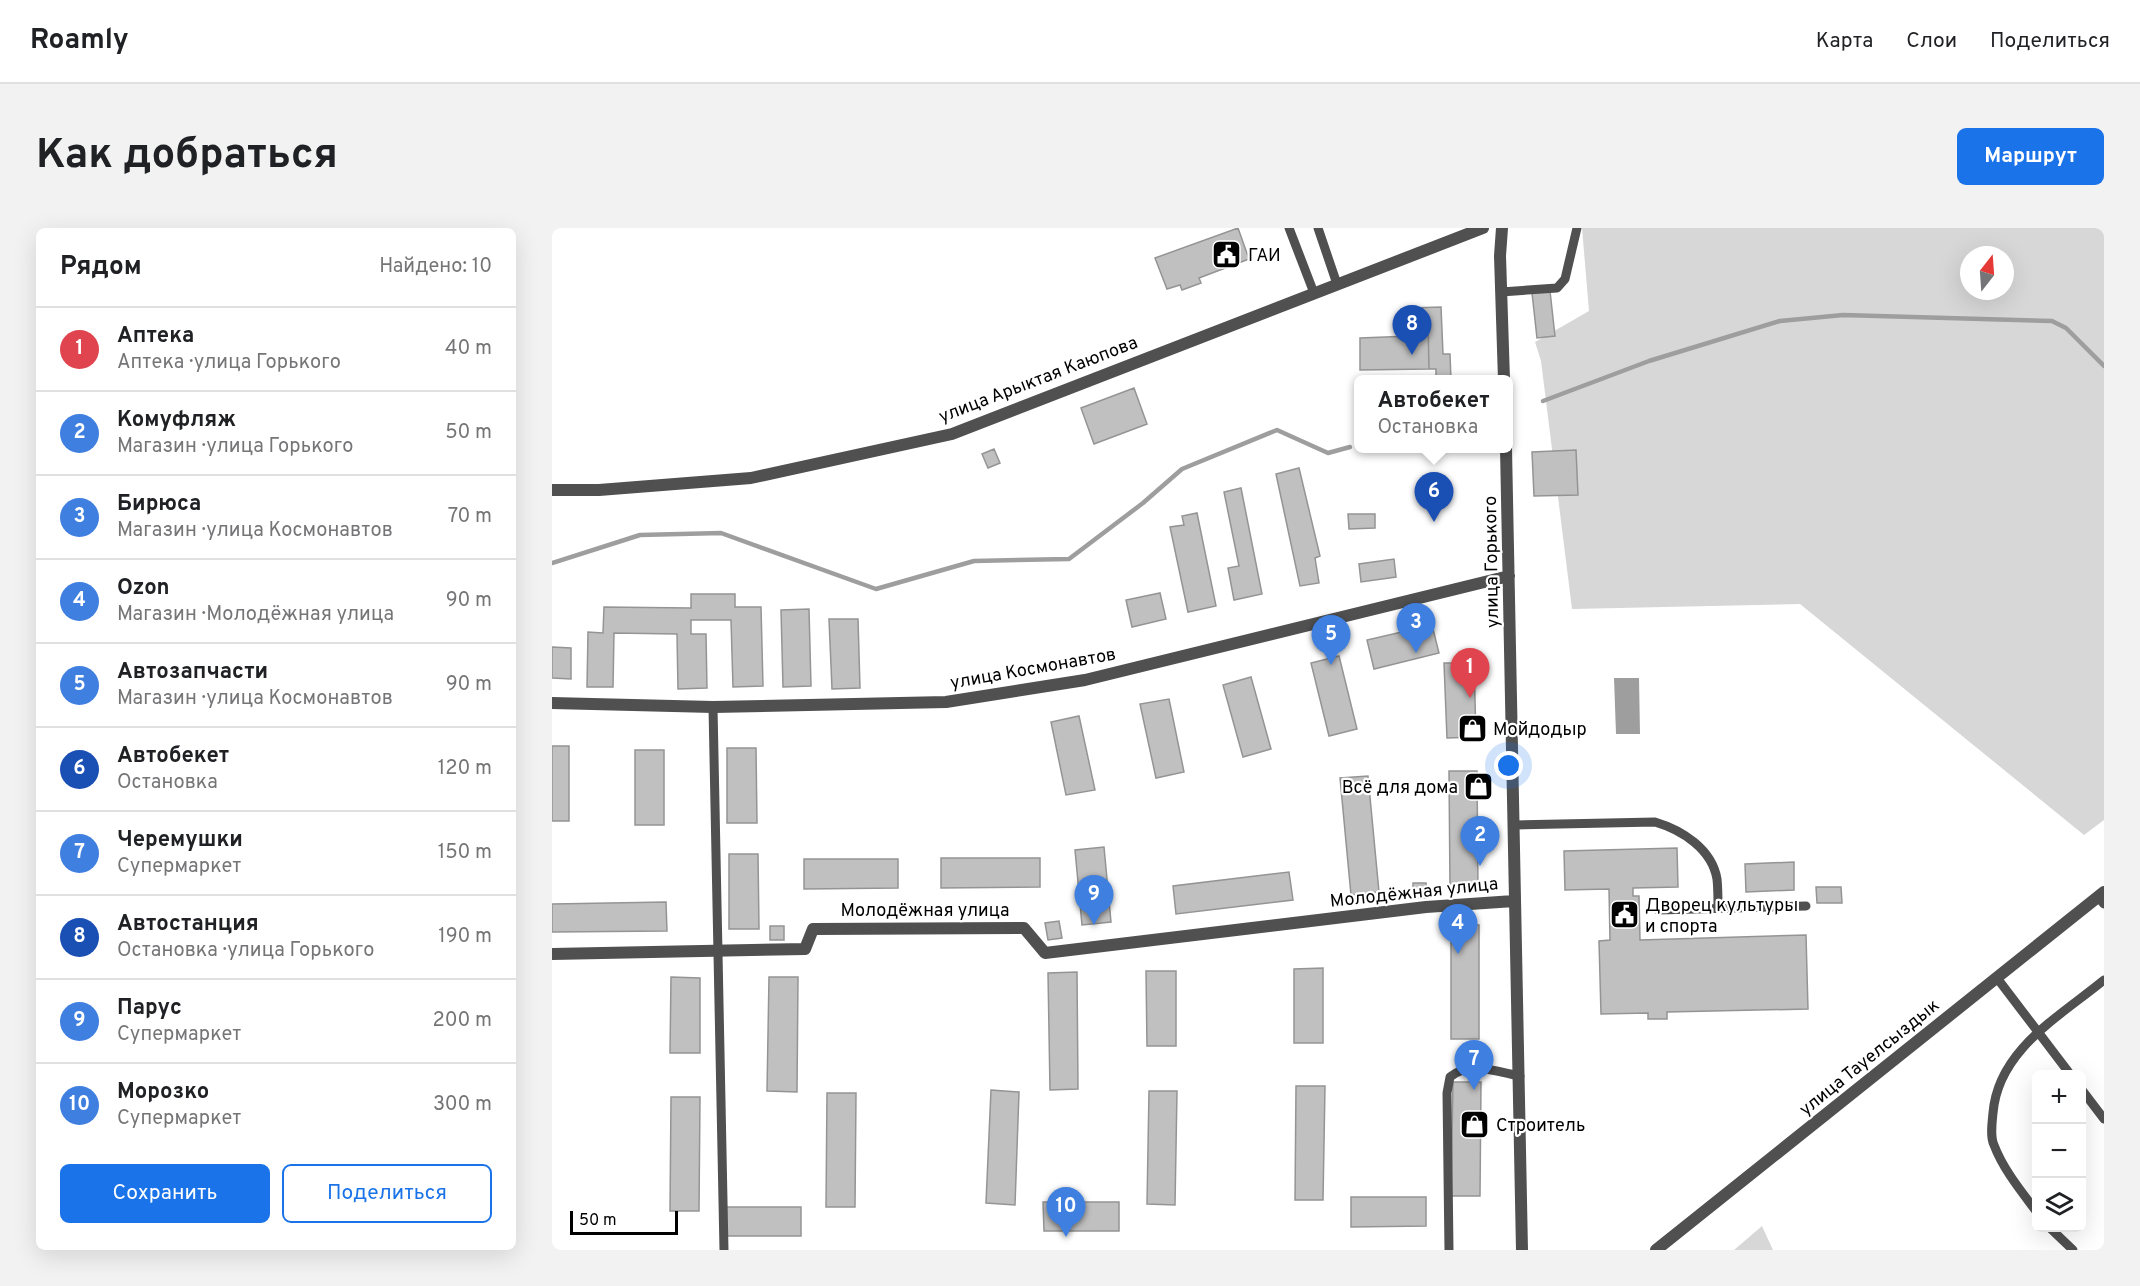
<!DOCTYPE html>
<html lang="ru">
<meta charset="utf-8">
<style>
:root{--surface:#fff;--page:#f2f2f2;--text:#202124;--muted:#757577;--line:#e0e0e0;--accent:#1a73e8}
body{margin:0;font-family:Overpass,sans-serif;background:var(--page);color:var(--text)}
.controls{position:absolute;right:18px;bottom:18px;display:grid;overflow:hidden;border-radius:9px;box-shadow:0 6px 24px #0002}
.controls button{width:54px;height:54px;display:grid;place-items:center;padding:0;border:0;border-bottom:2px solid var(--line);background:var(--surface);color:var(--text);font:30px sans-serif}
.compass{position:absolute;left:1408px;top:18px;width:54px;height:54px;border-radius:50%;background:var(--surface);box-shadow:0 6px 24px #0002;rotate:17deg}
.scale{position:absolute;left:18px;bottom:15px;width:108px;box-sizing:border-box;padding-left:6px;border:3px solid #000;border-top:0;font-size:16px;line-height:21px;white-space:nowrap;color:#000;-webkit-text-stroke:4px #fff;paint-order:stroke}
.you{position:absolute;left:957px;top:538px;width:21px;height:21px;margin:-15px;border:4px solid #fff;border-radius:50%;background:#1a73e8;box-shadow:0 0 0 9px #1a73e833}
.badge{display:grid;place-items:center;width:39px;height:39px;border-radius:50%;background:var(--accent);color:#fff;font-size:20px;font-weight:700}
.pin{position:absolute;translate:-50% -50px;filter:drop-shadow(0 2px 3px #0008)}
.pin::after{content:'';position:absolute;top:32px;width:21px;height:18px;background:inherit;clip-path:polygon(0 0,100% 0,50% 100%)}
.popup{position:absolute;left:802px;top:147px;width:159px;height:78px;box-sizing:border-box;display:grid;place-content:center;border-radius:9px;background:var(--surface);filter:drop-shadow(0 2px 4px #0005);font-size:20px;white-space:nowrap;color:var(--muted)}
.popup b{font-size:22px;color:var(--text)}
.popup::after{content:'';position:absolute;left:50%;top:100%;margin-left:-12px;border:12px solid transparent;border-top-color:var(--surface)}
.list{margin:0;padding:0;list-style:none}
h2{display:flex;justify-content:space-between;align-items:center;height:78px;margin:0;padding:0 24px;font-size:26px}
h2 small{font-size:20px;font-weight:400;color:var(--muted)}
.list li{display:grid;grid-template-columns:39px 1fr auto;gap:18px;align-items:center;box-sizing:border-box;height:84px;padding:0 24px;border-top:2px solid var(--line)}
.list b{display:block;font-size:22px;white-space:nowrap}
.list p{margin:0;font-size:20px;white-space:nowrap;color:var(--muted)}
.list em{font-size:20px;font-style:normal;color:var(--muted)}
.actions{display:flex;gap:12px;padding:18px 24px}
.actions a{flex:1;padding:14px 0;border:2px solid var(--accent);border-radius:9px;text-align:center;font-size:21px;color:var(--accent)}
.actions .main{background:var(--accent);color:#fff}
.icon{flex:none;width:33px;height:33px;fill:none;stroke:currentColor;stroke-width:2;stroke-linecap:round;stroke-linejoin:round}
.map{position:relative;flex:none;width:1552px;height:1022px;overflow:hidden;border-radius:9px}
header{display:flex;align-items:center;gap:36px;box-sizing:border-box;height:84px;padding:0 30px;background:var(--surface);border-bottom:2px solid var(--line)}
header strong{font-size:28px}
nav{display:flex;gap:33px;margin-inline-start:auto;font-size:21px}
.intro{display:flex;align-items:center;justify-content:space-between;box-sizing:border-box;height:144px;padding:0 36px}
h1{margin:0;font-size:42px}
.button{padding:15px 27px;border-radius:9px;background:var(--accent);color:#fff;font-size:21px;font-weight:700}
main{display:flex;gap:36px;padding:0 36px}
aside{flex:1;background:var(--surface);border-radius:9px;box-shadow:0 6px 24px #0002}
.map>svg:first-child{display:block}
</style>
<header>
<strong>Roamly</strong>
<nav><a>Карта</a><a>Слои</a><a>Поделиться</a></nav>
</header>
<div class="intro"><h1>Как добраться</h1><a class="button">Маршрут</a></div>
<main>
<aside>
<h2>Рядом<small>Найдено: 10</small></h2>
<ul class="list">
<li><span class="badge" style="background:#e0444e">1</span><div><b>Аптека</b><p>Аптека · улица Горького</p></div><em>40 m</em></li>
<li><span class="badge" style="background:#3f7fe0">2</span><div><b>Комуфляж</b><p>Магазин · улица Горького</p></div><em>50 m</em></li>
<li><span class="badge" style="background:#3f7fe0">3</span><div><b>Бирюса</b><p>Магазин · улица Космонавтов</p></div><em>70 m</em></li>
<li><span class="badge" style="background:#3f7fe0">4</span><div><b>Ozon</b><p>Магазин · Молодёжная улица</p></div><em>90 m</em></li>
<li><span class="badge" style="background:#3f7fe0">5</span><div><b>Автозапчасти</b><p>Магазин · улица Космонавтов</p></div><em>90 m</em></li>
<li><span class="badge" style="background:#1a4fb4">6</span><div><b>Автобекет</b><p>Остановка</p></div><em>120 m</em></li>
<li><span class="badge" style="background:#3f7fe0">7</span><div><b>Черемушки</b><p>Супермаркет</p></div><em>150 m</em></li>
<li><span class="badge" style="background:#1a4fb4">8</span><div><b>Автостанция</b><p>Остановка · улица Горького</p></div><em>190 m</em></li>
<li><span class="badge" style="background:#3f7fe0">9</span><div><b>Парус</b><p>Супермаркет</p></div><em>200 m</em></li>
<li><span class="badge" style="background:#3f7fe0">10</span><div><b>Морозко</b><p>Супермаркет</p></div><em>300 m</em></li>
</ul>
<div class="actions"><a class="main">Сохранить</a><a>Поделиться</a></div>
</aside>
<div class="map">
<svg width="1552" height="1022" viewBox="0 0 1552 1022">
<rect width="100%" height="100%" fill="#fff"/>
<!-- green -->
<path fill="#d7d7d7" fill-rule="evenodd" d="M1030,0h522v592l-20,15 -284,-231 -228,5 -31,-248 -6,-19 54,-31zM1417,27h36v36h-36z
M1210,998l11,24h-39z"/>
<!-- water -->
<path fill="#9e9e9e" d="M1062,450h25l1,56h-24z"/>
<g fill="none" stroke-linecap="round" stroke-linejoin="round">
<!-- stream -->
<path stroke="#9e9e9e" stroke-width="4.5" d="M991,173l106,-40 131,-40 63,-6 209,6 14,7 38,38
M0,335l88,-28 81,-2 155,56 98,-28 95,-2 74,-56 39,-34 95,-39 51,23 22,-6"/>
</g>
<!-- building -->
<path fill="#c0c0c0" stroke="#949494" stroke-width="1.5" d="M686,0l11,31 -50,19 2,5 -19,7 -2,-5 -13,4 -12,-31z
M998,63l5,45 -18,2 -5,-45z
M889,79l2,47h7l1,26h-15v-11h-7l-1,-46 -18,1v-16z
M876,95l1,46 -69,1v-32l51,-2 -1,-12z
M582,160l13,36 -53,20 -13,-36z
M442,221l6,14 -12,5 -6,-14z
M1024,222l2,45 -44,1 -2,-44z
M747,240l21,88 -5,2 4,25 -19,3 -24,-112z
M689,260l21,106 -28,6 -6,-32 11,-2 -15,-74z
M645,285l19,93 -28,6 -18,-85 14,-2 -2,-9z
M796,286h27v14l-26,1z
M842,331l2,18 -35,5 -2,-18z
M608,365l6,26 -34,8 -6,-27z
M139,366h44v13h26l2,79 -30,1 -2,-67h-40v14h15l1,54 -29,1 -1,-55 -63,-1 -1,54h-26l1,-55 15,1 1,-26 87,1z
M257,381l2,77 -28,1 -2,-77z
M277,391h29l2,69 -28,1z
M880,397l7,28 -65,16 -7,-29z
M0,419l19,1v31l-19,-1z
M787,428l18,73 -28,7 -18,-73z
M892,435h30l2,74 -29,1z
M699,449l20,72 -28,8 -20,-72z
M617,471l15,73 -28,6 -16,-74z
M527,488l16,74 -29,5 -15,-73z
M0,518h17v75h-17z
M175,520h29l1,75h-30z
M83,522h29v75h-29z
M897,543h28l1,117h-28z
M816,548l11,116 -28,3 -11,-117z
M552,619l7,75 -29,3 -7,-75z
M1125,620l1,39 -45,1v8h6l1,44 166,-5 2,74 -141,3v7h-19v-6l-47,1 -2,-73 11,-1 -1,-51 -44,1 -1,-39z
M177,626h29l1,75h-30z
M389,630h99v29l-99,1z
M252,631h94v29l-94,1z
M1242,634v28l-48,2 -1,-28z
M737,644l4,28 -117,14 -3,-28z
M861,655h13l1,15h-14z
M1264,659h25l1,16h-25z
M114,674l1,29 -115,1v-28z
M507,693l3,17 -14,2 -3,-17z
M899,697h28v114h-28z
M218,698h14v14h-14z
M771,740v75h-29v-74z
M594,743h30v75h-29z
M525,744l1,117 -28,1 -2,-117z
M119,749l29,1v75h-30z
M217,749h29l-1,115 -30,-1z
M901,854h28l-1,114h-29z
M744,858h29l-2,114h-28z
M439,862l28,2 -4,113 -29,-2z
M597,863h28l-2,114 -28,-1z
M275,865h29l-1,114h-29z
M119,869h29l-1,114h-29z
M799,969h75v29l-75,1z
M491,974h76v29h-75z
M173,979h76v29h-76z"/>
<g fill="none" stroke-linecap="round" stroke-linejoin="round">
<!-- service -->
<path stroke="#505050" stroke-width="9" d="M737,0l25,65
M766,0l19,56
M949,64l56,-4 8,-9 12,-51
M161,479l11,543
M961,597l142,-3c27,8 57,27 62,57 1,9 1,19 1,29
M1546,669l6,7
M1106,682l148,-4
M1445,750l73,96
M1530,862l22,29
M1484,983c-15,-20 -33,-42 -42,-66 -4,-8 -2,-22 -1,-32 5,-63 66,-96 111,-133
M1498,1000l23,22
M897,1022l-2,-157 3,-16c19,-16 48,-5 70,-1"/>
<!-- minor -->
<path stroke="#505050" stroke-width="12" d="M950,0l-2,28 4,124
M954,220l16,802
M0,475l161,4 233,-5 139,-22 424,-104
M0,726l253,-5 8,-20 211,-1 21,25 381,-46 88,-6"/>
<!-- tertiary -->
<path stroke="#505050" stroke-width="12" d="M0,262h47l152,-12 201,-44 531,-206
M1104,1022l448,-358"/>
</g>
<!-- icons -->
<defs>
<symbol id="civic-square" viewBox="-11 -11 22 22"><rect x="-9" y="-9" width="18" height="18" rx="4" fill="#000" stroke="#fff"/><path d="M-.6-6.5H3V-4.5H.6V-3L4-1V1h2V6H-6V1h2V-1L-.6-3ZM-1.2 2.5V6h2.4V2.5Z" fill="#fff"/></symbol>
<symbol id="shop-square" viewBox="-11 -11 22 22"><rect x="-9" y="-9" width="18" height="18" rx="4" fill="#000" stroke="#fff"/><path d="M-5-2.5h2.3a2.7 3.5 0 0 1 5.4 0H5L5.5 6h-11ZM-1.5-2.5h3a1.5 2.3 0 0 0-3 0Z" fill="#fff"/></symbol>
</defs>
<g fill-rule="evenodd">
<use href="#civic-square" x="658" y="10" width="33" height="33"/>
<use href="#shop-square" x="904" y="484" width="33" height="33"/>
<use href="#shop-square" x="910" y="542" width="33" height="33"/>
<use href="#civic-square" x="1056" y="670" width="33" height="33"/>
<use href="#shop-square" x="906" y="880" width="33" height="33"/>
</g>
<g text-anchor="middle" stroke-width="4.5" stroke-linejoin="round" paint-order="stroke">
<!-- poi labels -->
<g font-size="18" fill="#000" stroke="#fff" text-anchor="start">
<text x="696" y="33">ГАИ</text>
<text x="941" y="507">Мойдодыр</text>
<text x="906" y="565" text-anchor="end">Всё для дома</text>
<text x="1093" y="683">Дворец культуры<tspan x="1093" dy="21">и спорта</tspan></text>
<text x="944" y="903">Строитель</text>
</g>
<!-- street labels -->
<g font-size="18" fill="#000" stroke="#fff">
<text transform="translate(486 151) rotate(-21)" y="6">улица Арыктая Каюпова</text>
<text transform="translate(939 334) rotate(-91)" y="6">улица Горького</text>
<text transform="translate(481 440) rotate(-10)" y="6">улица Космонавтов</text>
<text transform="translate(862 664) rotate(-6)" y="6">Молодёжная улица</text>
<text x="373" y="688">Молодёжная улица</text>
<text transform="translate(1317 829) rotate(-39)" y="6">улица Тауелсыздык</text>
</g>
</g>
</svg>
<div class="controls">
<button>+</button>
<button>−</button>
<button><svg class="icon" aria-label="layers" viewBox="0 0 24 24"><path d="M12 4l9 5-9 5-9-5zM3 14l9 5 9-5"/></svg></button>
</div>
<svg class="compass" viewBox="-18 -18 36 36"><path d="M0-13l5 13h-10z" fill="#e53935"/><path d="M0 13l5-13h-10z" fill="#757577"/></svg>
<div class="scale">50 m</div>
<div class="you"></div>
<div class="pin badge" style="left:918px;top:470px;background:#e0444e">1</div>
<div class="pin badge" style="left:928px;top:638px;background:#3f7fe0">2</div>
<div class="pin badge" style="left:864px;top:425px;background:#3f7fe0">3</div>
<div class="pin badge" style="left:906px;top:726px;background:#3f7fe0">4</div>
<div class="pin badge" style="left:779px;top:437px;background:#3f7fe0">5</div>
<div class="pin badge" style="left:882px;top:294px;background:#1a4fb4">6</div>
<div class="popup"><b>Автобекет</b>Остановка</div>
<div class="pin badge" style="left:922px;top:862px;background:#3f7fe0">7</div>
<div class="pin badge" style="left:860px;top:127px;background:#1a4fb4">8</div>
<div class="pin badge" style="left:542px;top:697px;background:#3f7fe0">9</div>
<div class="pin badge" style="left:514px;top:1009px;background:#3f7fe0">10</div>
</div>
</main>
